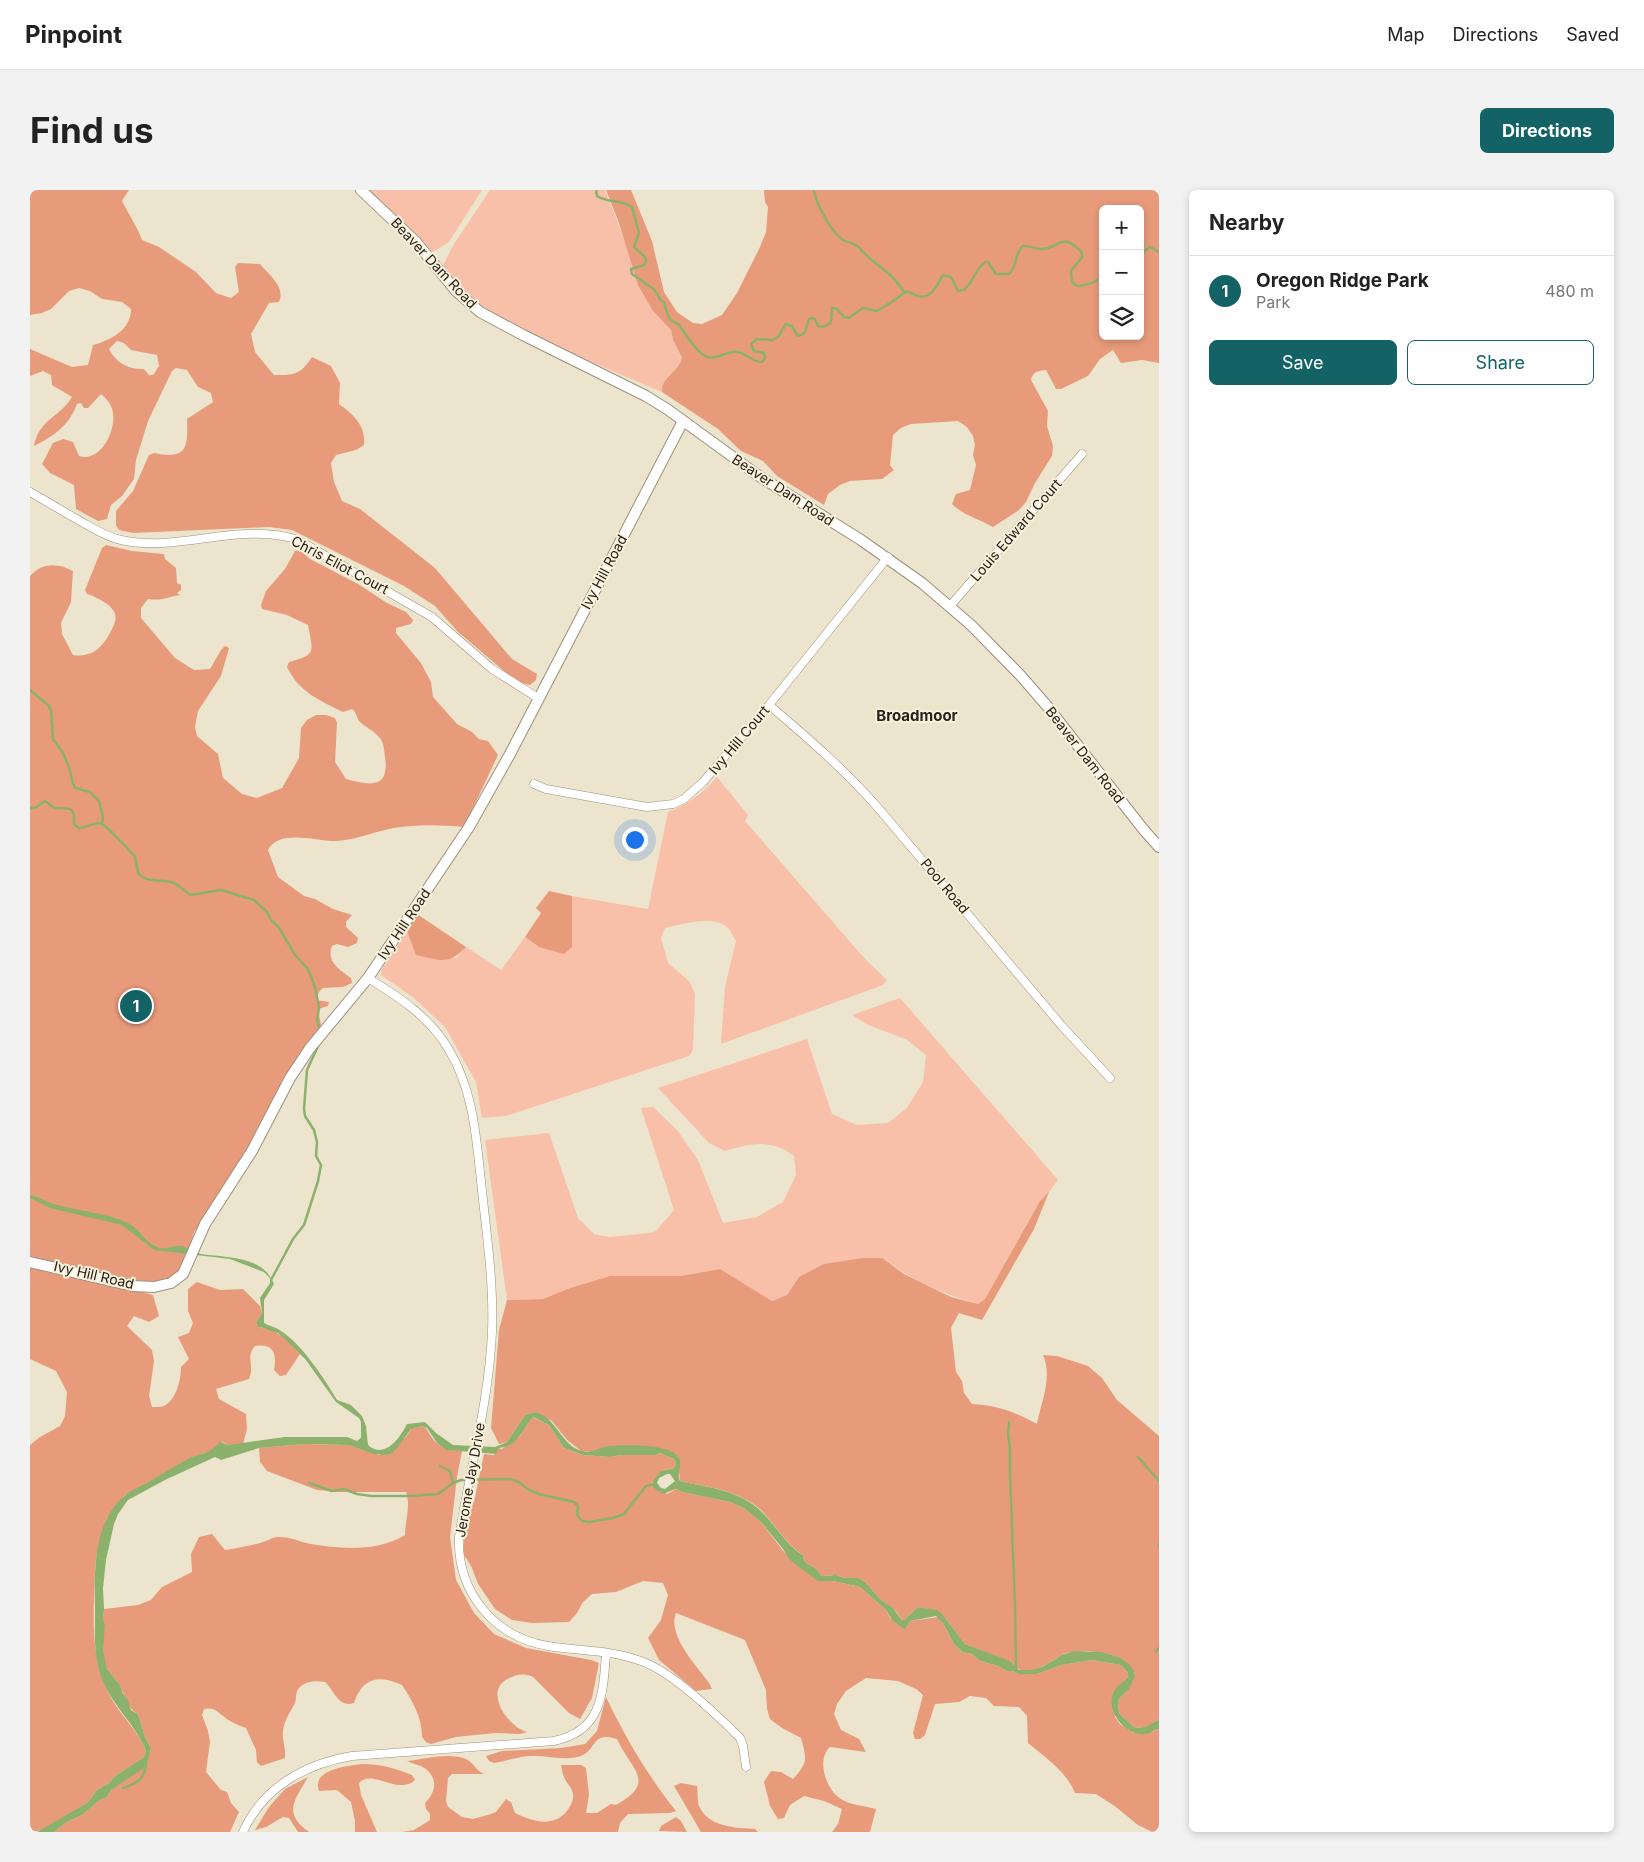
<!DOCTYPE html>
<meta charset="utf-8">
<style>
:root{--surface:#fff;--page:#f2f2f2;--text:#222;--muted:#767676;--line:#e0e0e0;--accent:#136366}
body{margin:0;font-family:Inter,sans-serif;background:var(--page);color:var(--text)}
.controls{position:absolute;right:15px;top:15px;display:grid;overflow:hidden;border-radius:8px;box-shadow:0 2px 8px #0003}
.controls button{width:45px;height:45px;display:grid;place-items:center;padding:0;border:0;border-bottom:1px solid var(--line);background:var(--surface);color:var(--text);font:25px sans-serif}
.you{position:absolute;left:604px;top:649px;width:18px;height:18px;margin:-12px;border:4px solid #fff;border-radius:50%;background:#1a73e8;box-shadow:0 0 0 8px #1a73e833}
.badge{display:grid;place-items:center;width:32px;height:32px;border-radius:50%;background:var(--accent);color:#fff;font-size:16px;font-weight:700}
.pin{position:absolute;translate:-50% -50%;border:2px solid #fff;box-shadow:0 1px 5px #0006}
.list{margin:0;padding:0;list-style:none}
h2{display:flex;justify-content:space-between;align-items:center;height:65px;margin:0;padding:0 20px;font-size:21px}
h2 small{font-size:16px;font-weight:400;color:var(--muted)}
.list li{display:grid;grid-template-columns:32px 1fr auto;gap:15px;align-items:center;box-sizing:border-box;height:70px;padding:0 20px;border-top:1px solid var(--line)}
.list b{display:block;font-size:19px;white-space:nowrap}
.list p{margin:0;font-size:16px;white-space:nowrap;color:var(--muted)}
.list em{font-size:16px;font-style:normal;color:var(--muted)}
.actions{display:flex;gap:10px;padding:15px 20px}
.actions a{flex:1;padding:11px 0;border:1px solid var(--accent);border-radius:8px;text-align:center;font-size:18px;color:var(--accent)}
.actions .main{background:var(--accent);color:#fff}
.icon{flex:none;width:28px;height:28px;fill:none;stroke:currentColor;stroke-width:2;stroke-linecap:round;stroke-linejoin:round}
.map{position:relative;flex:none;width:1129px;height:1642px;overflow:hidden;border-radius:8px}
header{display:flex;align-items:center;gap:30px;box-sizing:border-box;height:70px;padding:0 25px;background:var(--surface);border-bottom:1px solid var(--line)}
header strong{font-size:24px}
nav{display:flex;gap:28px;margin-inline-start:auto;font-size:18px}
.intro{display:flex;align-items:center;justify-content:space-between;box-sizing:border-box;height:120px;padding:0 30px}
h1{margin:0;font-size:35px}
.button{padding:12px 22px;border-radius:8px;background:var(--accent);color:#fff;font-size:18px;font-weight:700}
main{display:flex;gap:30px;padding:0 30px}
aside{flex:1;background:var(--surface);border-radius:8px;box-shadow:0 2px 8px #0003}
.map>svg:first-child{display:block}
</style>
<header>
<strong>Pinpoint</strong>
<nav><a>Map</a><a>Directions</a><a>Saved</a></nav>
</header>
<div class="intro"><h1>Find us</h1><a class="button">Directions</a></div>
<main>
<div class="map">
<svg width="1129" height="1642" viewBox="0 0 1129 1642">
<rect width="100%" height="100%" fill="#ede4ce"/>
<!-- green -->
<path fill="#f8c0a9" d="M338,0h114l-33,52 -16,10z
M460,0h115l48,121 18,19 2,10 9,19c-3,13 -22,19 -20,33l-80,-34 -82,-40 -31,-21 -27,-30 12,-23z
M687,587l31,38 -3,6 120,138 22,21 -4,5 -162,59 4,-57 11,-46c-3,-4 -5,-11 -9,-14 -15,-12 -44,-3 -62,1l-4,10 7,25 21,18 6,13 -2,56 -4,6 -183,60 -24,2 -6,-36 -31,-55 -31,-29 -33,-23v-4l26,-40 10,24 39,3 10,-11 35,23 24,-33 14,10 33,-17v-34l76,13 20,-97c20,-8 35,-19 49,-35z
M870,808l158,182 -9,12 -9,9 -55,98 -7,5c-35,-10 -66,-24 -96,-46l-83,19 -12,18 -15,6 -52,-32 -39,7h-71l-40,12 -27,11 -36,1 -22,-160 64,-7 29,85 16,16 15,3 41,-4 6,-2 18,-21 -33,-102 12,-1 24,23 21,30 25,63 34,-6 26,-15 13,-27 -2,-19c-22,-18 -44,-12 -69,-5l-16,-8 -51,-55 149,-49 25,75 25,11 31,-2 19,-15 16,-26 3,-27 -19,-15 -41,-16 -14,-9z"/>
<!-- forest -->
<path fill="#e89b7b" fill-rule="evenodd" d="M0,0h99l-7,11c7,14 15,25 20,39l17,7 37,25 20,21 15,5 8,-6 -4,-25 3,-4 22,1c9,11 26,23 19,38l-10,1 -18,31 4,18 19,23c21,0 26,0 38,-18l19,9 9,17 -1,21c15,11 27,22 25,41l-8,5 -20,5 -5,8 3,19 8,19 18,8 75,59 77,91 25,15 -1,6 -6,5 -13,-3 -59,-50 -23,-26 -31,-20 -112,-56 -23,-3 -136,6 -14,-3 -3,-5v-14l17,-20 16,-36 5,-2c33,7 34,-5 33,-34l26,-17 -2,-9 -13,-6 -11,-17 -11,-2 -4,3 -24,50 -12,39 -2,19 -12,17 -11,9 -4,14 -9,2 -22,-12 -2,-24 -24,-12 -8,-9 11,-21 10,-4 10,3 6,14c21,7 37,-25 34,-43 -1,-8 -6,-14 -12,-19l-13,14h-4l-3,-5 -4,1c-9,23 -22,31 -43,42 5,-27 26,-29 38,-49l-20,-12 -1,-10 -8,-4 -13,5v-27l42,18 16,-2 5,-20c18,-5 38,-15 38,-36l-9,-7 -20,-3 -12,-8 -11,-3 -10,3 -18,18 -9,4 -12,2zM87,151l7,2 7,7 26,5 2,11 -6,9h-4l-5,-6c-15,1 -29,-7 -35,-20z
M576,0h25l21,51 12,51 13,20 16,11 9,1 20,-9 15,-22 23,-46 6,-15 2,-25 -3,-5 -1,-12h395v173l-17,-3 -21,3 -8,-13 -13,9 -12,17 -27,13h-5l-10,-19c-8,1 -13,1 -15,10l17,31 -1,15 6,20 -1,10 -17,27 -9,19 -7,8 -26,17c-14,-8 -30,-12 -41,-23l4,-10 14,-4 6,-25 -3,-10 2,-10 -2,-9 -6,-9 -9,-6 -47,3 -10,4 -8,7 -3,30 4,5 -12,9 -32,2 -10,4 -12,9 -4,11 -47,-29 -14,-15 -22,-10 -23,-22 -56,-37c-2,-14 17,-20 20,-34l-9,-18 -2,-10 -18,-19 -15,-26 -19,-62zM1073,19h37v127h-37z
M76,355l26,6 32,3 1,5 11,9 1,15 4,2v5l-4,3 3,2c-14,2 -16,6 -32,4l-7,9v10l34,40 19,12 16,-1 11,-19 4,-4 4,2 -8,28 -23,35 -3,16 2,9 21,18 5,24 19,16 15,4 25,-10 17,-30 2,-30 6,-8 9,-5h10l9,3 2,5 -2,39 11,17c23,6 44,11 39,-22 -1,-7 -1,-16 -7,-21 -5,-6 -13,-9 -18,-14 -4,-5 -3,-9 -8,-13l-9,3c-24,-12 -44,-20 -56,-45l2,-5c28,-7 24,-10 19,-37l-21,-10 -25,-6 -1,-4 5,-14 19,-22 10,-18 5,-1 10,9 48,25 29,19 19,9 7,8 -2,4 -15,4v5l25,30 10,19 2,15 24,27 15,8 7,7 9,2 10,14 -34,72c-24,-2 -46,-3 -70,1 -19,3 -38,12 -57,13 -19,1 -58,-13 -69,9l10,27 26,19 11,3 18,10 19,6 -6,7v5l12,11 -1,5 -9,4 -11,-3 -5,2c-6,16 8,24 19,32l1,5 -9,4 -20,1 -4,4 -3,8 13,2 -1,4 -10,3 3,16 -38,54 -16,37 -31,53 -42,63 -8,27 -13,20 -17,3 -36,-3 -90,-22v-681c12,-14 29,-13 43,-5l-2,31 -10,21 1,11 11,21c18,3 29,-7 37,-22 3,-6 7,-12 5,-19 -3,-10 -19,-17 -28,-20l-2,-4 17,-42z
M519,701l23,5v51l-8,7 -25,-7 -14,-10 16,-24 -5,-5z
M387,724l49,33c-18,19 -26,13 -50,8l-9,-24z
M1019,1002l-15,37 -52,91 -23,-7 -8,15 5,44 6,9 2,12 8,11c24,1 44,8 65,20 4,-22 16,-47 6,-69l14,1 31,10 14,12 15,22 42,36v284l-2,2 -12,5 -10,1 -16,-15 -1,-13 9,-9 8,-18c-5,-5 -11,-13 -17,-16 -14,-6 -41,-8 -54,-3 -15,7 -37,29 -52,9l-47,-19 -22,-29 -9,-5 -16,-3 -14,13h-2l-6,-9 -14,-10 -17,-19 -6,-4h-14l-9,-3 -14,1c-2,-2 -3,-4 -5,-6 -7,-7 -13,-4 -14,-15 -17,-11 -26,-28 -40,-43 -24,-23 -54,-24 -83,-31l-3,-25 -54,-10 -20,1 -10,5 -12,-1 -14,-11 -15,-19 -17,-9 -10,3 -18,27 -8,2 -8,-16 8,-98 8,-30 36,-1 27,-11 40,-12h71l39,-7 52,32 15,-6 12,-18 25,-13 39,-6h19l22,16 47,23 27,7 7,-5 55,-98z
M14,1075l109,30 6,21 -10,6 -15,-6 -7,10 25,24 2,11 -5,35 3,11c3,0 9,0 12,-1 13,-7 17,-27 17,-39l8,-8 -11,-22 11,-4 4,-10 -5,-12v-22l9,-7 23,8 23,-1 17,17 2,7 -5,8 4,7c17,1 28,14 39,26l-14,21 -6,1 -6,-6c3,-16 0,-27 -19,-24 -10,11 0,18 -6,33l-33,10 3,10 27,15 1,15 -4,15 -15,1 -6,-3 -9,8 -20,7 -69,39 -18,24 -10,38 -1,12c-1,41 -6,87 14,124 10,20 29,36 37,57l-2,6 -29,19 -6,7 -12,7 -10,13 -44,27 -13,2v-387l10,-8 20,-11 5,-10 2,-24 -11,-21 -26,-12v-93z
M502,1227l17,8 15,23 19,7 27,2 11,-2h34l5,-2 14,6 2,4 -2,5 -10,2 -12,13 15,11 9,-5 6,3 48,10 15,7 16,13 23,30 40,29h9l27,6 26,23 4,8 16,10 4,-7 28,-4 5,6 11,21 8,8 10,2 8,7 18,5 9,5h6l5,3h18l26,-9 30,-5 29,5 7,8v4l-14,14 -1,6 2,20 5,7 14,9 18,-1 4,-3 3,1v102h-7l-14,-7 -22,-18 -20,-13 -21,-1c-9,-22 -29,-35 -47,-50l-1,-27 -8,-9 -25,-1 -8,-8 -16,-2 -11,6 -24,2 -10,31 -5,4h-5l-2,-6 10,-38 -7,-6 -18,-8 -32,-3 -20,13 -9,13 -3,10 7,16 18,9 7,13 -36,-5c-14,13 -4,43 11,52 9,6 24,7 35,10l-6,23h-38l6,-8 4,-15 -18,-8 -20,-5 -14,9 -6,13 -6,1 -8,-13 -6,-24 7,-11 10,1 12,7c15,-17 14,-19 8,-41l-19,-10 -12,-9 -3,-10 -1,-19 -21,-50 -69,-27c-9,23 21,53 33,70l3,6 -16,2 -37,-31 -11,-22 13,-18 7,-25 -5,-12 -20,-2 -27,11 -24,2 -9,8 -6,11 -8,9 -37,1 -20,-3 -17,-11 -17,-25 -6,-16 -9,-15 4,-43 7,-8 10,-48 10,1 5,-7 3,1 18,-13z
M392,1236c5,2 5,4 8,9 7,11 18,17 32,16l-5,26 -7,60 6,43 18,33 20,21 32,14 65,12 8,3 -7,35 -12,21 -11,-6 -36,-36c-10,-7 -32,1 -35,13 -4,16 14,38 29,42l-7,2 -25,-1 -39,4 -25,7 -5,-2 -4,-5c0,-20 -9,-35 -20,-52 -24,-11 -40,-7 -48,18 -16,5 -19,-12 -29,-21 -10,-2 -23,-1 -28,9 -1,4 -1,8 -2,12 -5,10 -11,17 -12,28 -1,10 3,16 2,27l-24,8 -4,-4 -1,-12 -10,-22c-5,-2 -11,-4 -16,-7 -9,-5 -14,-15 -26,-12l-2,6 6,16 2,11 -4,30 15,18 6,2 4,11 8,9 -9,20h-176l11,-9 17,-8 18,-15 7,-3 4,-7 35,-25 5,-17 -6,-11 -7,-23c-10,-5 -13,-18 -18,-28 -3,-7 -11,-12 -14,-19 -7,-16 -4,-41 -2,-58l34,-4 13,-5 11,-13 30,-15 -1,-18 8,-17 13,-3 13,16c13,-2 26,-4 38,-8 5,-1 9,-5 14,-5 12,-1 23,5 34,7 28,5 68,8 94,-9 0,-14 6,-29 1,-43h-68l-21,-2 -50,-19 -7,-9 -1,-14 46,-4 44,1 30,10 26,-17 7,-10z
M576,1507c19,40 42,79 70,114l-6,2 -42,1 -8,9 -2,9h-216l12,-2 16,-10v-6l-4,-5 -1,-6c10,-10 14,-23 1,-34 -5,-4 -13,-5 -19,-8 18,-2 42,-9 59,-2 7,3 10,12 18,15h-32l-4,4 -2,23 2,6 14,10 11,2 18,-5 5,-2 10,-13 5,3 4,11c17,8 37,15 51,-1 4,-5 8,-12 7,-18 -1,-7 -7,-11 -9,-17 -2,-4 -2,-9 -3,-12h20l5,3 3,27 -3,18h11l14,-9 5,1c42,-23 15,-35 1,-66 -25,-8 -20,9 -34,16 -15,7 -35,0 -51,1 -12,0 -26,5 -38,7l-5,-2 -3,-5 16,-5 59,-3 24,-4 12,-13z
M332,1574c21,0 31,4 50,11l3,5c-17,16 -43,-12 -56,3l2,12 16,37h-22v-11l-4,-19 -14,-12 -18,1c-8,-22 29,-25 43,-27z
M278,1587c-13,23 -26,36 1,55h-11l-9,-14 -6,-1 -17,10 -11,3 14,-23 16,-18z
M651,1593l16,3c1,6 0,15 2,20 9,21 37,22 56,23l3,3h-57l-27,-46z
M646,1627l5,4 6,11 -28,-1 2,-5z"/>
<!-- water -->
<path fill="#8cb16c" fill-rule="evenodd" d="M0,1005c8,1 14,6 21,8 25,8 53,9 77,20 13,6 18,23 33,25 6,1 12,-2 19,-2 6,0 14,6 21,8 25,4 62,1 73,30l-10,16v23c5,3 12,4 17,8 21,13 44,49 56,69l14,5 11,11 4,10 2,19c16,15 32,-7 39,-21l18,-2 11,11 17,12 42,2 12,-5 18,-27 10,-3c22,5 26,34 47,39 12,3 16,-4 26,-5 16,-1 62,-3 71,12 4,8 -3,14 1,23 29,7 59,8 83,32 14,14 23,32 40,42 1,11 7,8 14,15 2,2 3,4 5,6l14,-1 9,3h14l6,4 17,19 11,7 9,12h2l14,-13 19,3 6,5 22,29 45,17 9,9h13l10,-3 20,-12 12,-4 27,1 18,5 10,7 5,7 1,5 -6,13 -11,11 1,13 16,15 10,-1 14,-7v10l-3,-1c-21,18 -54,-15 -42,-38 3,-6 10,-9 14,-14v-4l-7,-8 -29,-5 -30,5 -26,9h-18l-5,-3h-6l-9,-5 -18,-5 -8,-7 -10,-2 -8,-8 -11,-21 -7,-7 -26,5 -4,7 -2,1 -12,-9 -6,-10 -26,-23 -27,-6h-15l-18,-13 -11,-9 -6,-10 -22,-27 -16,-13 -15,-7 -48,-10 -6,-3c-13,4 -11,8 -23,-2v-6l8,-10 13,-3 2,-5 -2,-4 -14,-6 -5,2h-34l-11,2 -27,-2 -19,-7 -15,-23 -16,-8c-10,11 -15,30 -34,31l-3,6 -50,-4 -9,-7 -10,-15 -5,-2 -11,3 -13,18 -7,7 -5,1 -12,-1 -25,-9 -44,-1 -46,4 -38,12 -6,-3 -50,23 -37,20 -10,14 -4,10 -8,36 -3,28 1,21 -1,11 2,5 -2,25 4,19 13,16 3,9 5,6 3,10 7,4 7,23 6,11 -3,12 -4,8 -33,22 -4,7 -7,3 -18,15 -17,8 -11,9h-17l50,-29 10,-13 12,-7 6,-7 29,-19 2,-6c-9,-24 -31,-43 -42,-67 -11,-24 -9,-49 -9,-75 -1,-39 -2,-90 33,-116 5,-4 11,-6 17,-9 14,-8 28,-17 43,-25 14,-7 21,-4 32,-17l8,3 57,-8h62l10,4 4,-3v-16l-2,-4 -23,-16 -30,-42 -18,-18 -10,-9 -21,-7v-5l5,-8 -2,-15 10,-15v-5l-6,-6 -34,-13 -76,-9 -32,-25 -72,-17 -20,-10zM637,1284h3l5,7 -10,8 -4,-1 -4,-5 2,-5z"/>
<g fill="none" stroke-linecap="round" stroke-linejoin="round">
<!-- stream -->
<path stroke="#8cb16c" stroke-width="2.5" d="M566,0l1,6c10,7 23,3 35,11l7,26 -5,14 11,10 1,4 -2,4 -13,4 1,5 23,16 6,11 3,1c2,6 2,13 7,18 3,3 7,3 9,6 5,8 19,29 28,31 10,3 19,-7 30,-5 9,2 15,10 24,10l3,-4 -1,-5 -10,-2 -3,-7 6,-5 16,1 5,-3 8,-13 6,2 6,10c9,-2 8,-9 11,-17l3,-1 3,1 3,7c5,2 9,0 13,-4l1,-14 5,1 7,8 5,1 14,-10 14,3c8,-5 16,-9 23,-15 3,-2 3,-4 7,-4 5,-1 6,3 11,4 14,4 19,-12 25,-21l8,2 7,14 6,-1c9,-8 11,-20 21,-28h3l8,12h13c9,-8 5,-21 14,-28 7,-1 12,4 20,3 15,-1 18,-15 33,-2 5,3 6,5 6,10l-11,14 1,11 5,4c10,0 18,-4 26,-9
M784,0c2,14 17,42 29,50 5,3 10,2 14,6 4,2 5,6 8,8 14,13 29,21 39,38
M1110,65l10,-8 9,5
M0,500l18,15 3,5 2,29 10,14 6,14 4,17 2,4 15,4 9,9 4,16 -1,7
M0,618h5l10,-7 9,7c15,1 21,-3 20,16l5,4c6,0 12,-4 19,-5 8,-1 30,28 37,33l3,17c11,12 26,5 36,10 6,3 11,9 17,12l30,-5 33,10 12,11 6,10 6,5 17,29 13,14 7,18 4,21 -2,12 2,7
M241,1090l22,-41 11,-14 14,-44 3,-16 -5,-9 1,-14 -3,-12 -9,-14 -1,-7 3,-39 12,-26
M979,1232l-1,13 2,13v26l5,132 1,63
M1108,1267l21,24
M410,1276l10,5 3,12
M279,1293l23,8 12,-2 13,5 14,2h42l25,-2 15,-11 8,-3 49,-1 9,3 10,8 10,4 35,8 4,4 -1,9 5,6 7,1 24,-4 11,-4 22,-28 9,-2
M1129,1355v2
M1126,1462l3,-4
M93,1598c14,-5 22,-8 23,-25"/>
<defs>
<path id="street" d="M0,302c17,10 33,19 50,29 13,7 26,16 41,19 57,13 119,-19 177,0l134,77 60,52 46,29
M920,416l132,-152
M739,515c39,33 77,66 111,105l181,215 49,53
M504,594l12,5 101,18 26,-3 11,-5 19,-17 66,-77 119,-148
M338,788c31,19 62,39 81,72 24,40 27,85 32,131 5,50 13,100 11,151 -3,69 -22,137 -33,205 -2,55 35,100 89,109 30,5 62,4 90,14 31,9 78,54 102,78l3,8 3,21
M213,1642c20,-45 62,-68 109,-76l202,-15c48,-10 49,-46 52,-88"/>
<path id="secondary" d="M331,0l55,52 40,49 24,21 43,23 123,61 21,13 92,67 102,64 61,43 49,42 50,51 26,30 96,123 16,18
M0,1072l103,24 21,1 17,-4 12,-9 22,-50 47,-73 38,-73 20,-30 58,-70 101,-151 41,-73 173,-333"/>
</defs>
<!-- street casing -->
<use href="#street" stroke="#9a917d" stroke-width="9"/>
<!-- secondary casing -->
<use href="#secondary" stroke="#9a917d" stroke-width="12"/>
<!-- street -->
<use href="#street" stroke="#fff" stroke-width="8"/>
<!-- secondary -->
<use href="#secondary" stroke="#fff" stroke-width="10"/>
</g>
<g text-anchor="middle" stroke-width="4" stroke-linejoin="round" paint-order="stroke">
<!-- street labels -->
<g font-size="14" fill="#26221b" stroke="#faf1db">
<text transform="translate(404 73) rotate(47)" y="5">Beaver Dam Road</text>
<text transform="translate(753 300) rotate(33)" y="5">Beaver Dam Road</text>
<text transform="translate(986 340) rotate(-49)" y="5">Louis Edward Court</text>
<text transform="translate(310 375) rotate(28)" y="5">Chris Eliot Court</text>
<text transform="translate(574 382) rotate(-62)" y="5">Ivy Hill Road</text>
<text transform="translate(709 550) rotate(-50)" y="5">Ivy Hill Court</text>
<text transform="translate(1055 565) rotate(52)" y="5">Beaver Dam Road</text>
<text transform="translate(915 696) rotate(50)" y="5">Pool Road</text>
<text transform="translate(374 734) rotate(-56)" y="5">Ivy Hill Road</text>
<text transform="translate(64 1085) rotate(13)" y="5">Ivy Hill Road</text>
<text transform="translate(440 1290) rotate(-80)" y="5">Jerome Jay Drive</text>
</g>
<!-- neighbourhood labels -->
<g font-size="15" font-weight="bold" fill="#26221b" stroke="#faf1db">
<text x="887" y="531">Broadmoor</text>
</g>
</g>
</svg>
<div class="controls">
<button>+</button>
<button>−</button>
<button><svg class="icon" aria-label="layers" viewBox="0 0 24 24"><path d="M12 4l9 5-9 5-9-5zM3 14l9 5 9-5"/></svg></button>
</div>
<div class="you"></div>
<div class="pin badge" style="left:106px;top:816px">1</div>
</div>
<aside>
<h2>Nearby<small></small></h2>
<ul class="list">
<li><span class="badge">1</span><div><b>Oregon Ridge Park</b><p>Park</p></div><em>480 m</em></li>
</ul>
<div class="actions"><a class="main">Save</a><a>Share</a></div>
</aside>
</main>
